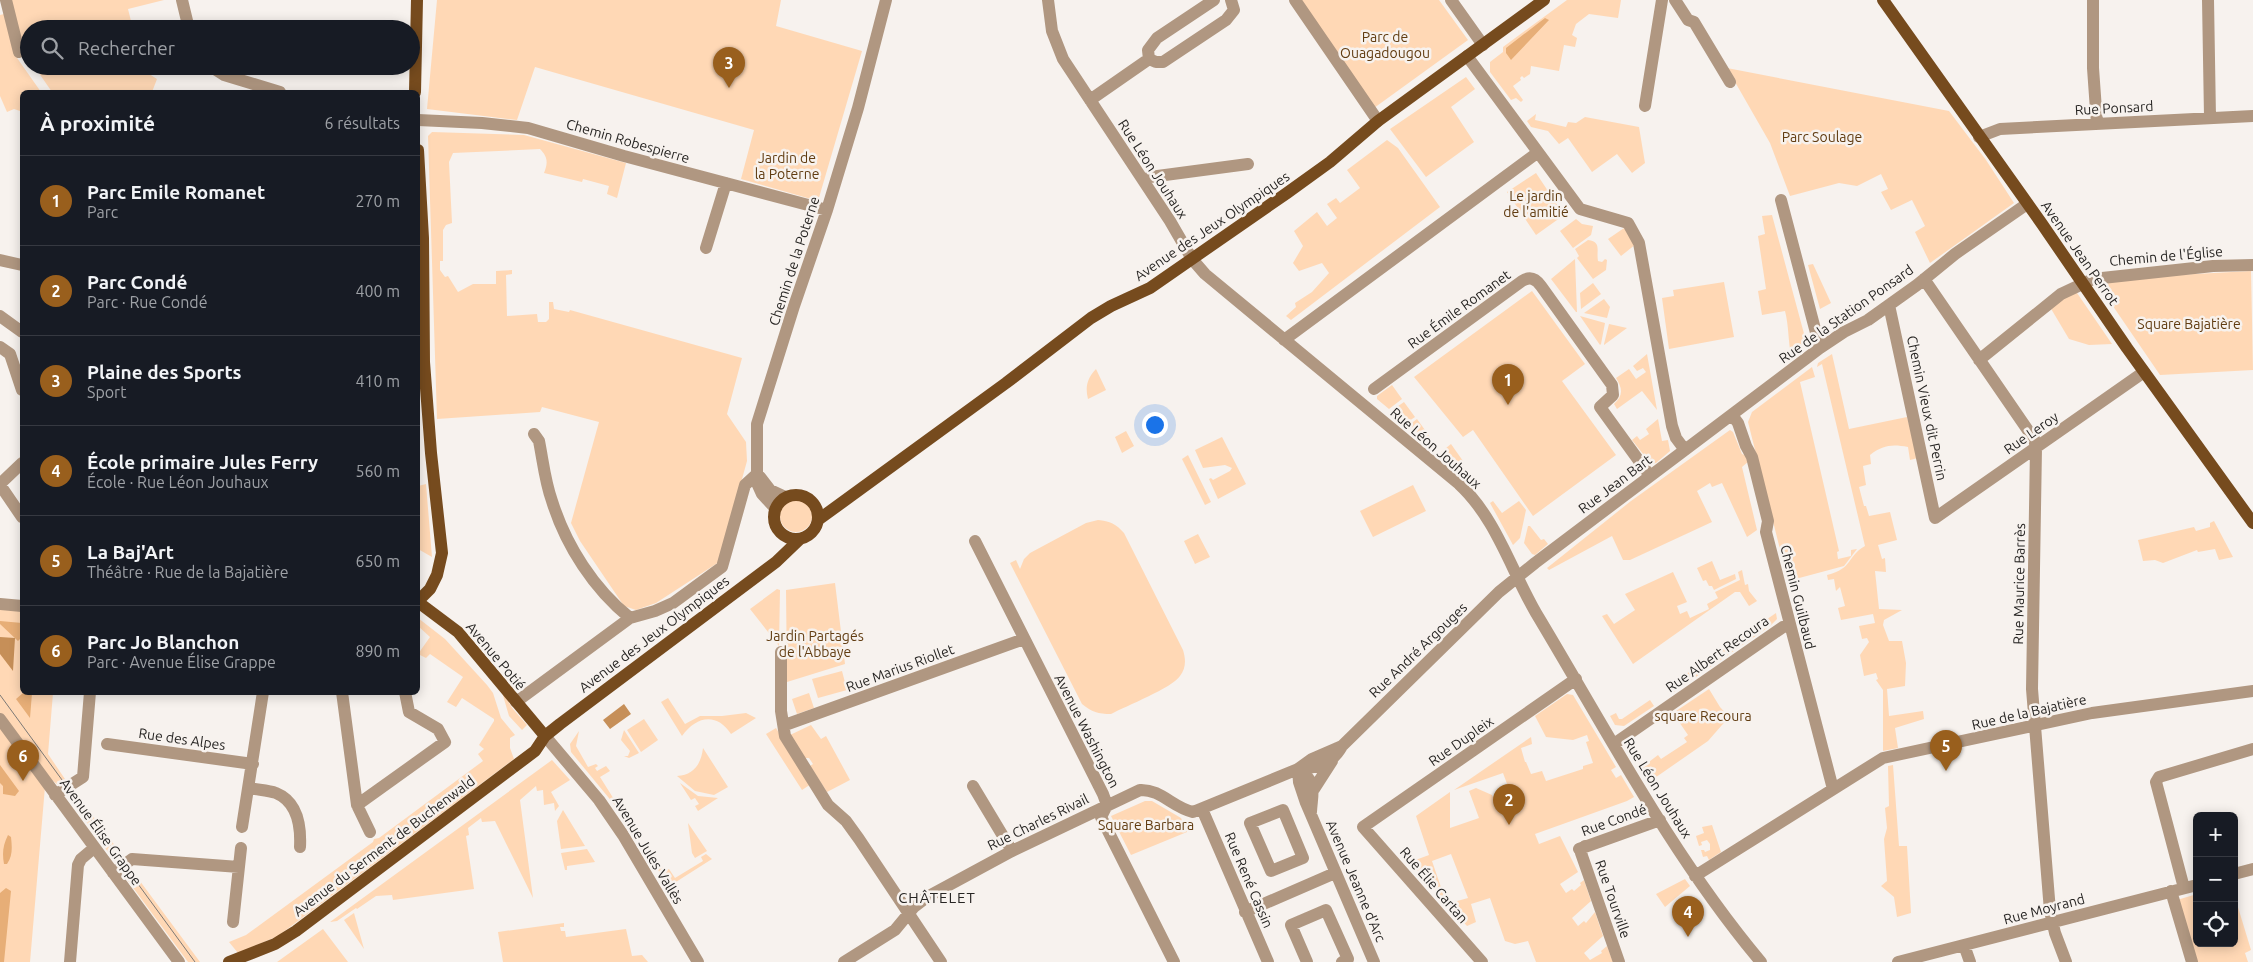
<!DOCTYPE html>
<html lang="fr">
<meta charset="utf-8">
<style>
:root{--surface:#171b24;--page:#242831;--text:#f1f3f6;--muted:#9ea1a6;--line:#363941;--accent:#995f1d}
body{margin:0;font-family:Ubuntu,sans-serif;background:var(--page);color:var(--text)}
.controls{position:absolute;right:15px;bottom:15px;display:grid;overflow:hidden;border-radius:8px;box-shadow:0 2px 12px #0003}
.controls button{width:45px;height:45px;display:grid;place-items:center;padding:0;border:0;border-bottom:1px solid var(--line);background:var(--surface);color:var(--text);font:25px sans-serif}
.you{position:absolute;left:1154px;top:424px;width:18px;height:18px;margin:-12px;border:4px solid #fff;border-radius:50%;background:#1a73e8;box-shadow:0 0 0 8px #1a73e833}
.badge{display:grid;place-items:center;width:32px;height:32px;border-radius:50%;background:var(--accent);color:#fff;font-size:16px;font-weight:700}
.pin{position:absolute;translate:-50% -41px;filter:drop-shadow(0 1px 2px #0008)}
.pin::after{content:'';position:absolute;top:26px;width:18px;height:15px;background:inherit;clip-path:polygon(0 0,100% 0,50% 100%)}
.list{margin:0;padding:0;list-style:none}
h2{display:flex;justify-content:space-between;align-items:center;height:65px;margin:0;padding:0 20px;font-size:21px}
h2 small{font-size:16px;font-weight:400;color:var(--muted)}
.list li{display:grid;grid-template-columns:32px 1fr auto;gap:15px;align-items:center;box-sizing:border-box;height:90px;padding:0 20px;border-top:1px solid var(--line)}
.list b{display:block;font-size:19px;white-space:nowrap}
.list p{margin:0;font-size:16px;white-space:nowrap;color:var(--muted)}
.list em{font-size:16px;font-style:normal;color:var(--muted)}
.icon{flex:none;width:28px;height:28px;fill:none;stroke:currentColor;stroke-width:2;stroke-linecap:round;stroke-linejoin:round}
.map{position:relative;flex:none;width:2253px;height:962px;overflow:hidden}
.search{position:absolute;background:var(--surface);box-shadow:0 2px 12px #0003;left:20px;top:20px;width:400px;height:55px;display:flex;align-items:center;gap:12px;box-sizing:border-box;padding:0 18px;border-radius:28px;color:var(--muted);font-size:19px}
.panel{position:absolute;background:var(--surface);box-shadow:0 2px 12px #0003;left:20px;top:90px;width:400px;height:605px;border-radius:8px}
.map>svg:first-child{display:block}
</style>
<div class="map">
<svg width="2253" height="962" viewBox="0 0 2253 962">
<rect width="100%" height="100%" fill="#f7f2ee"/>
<!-- green -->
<path fill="#ffd8b5" d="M8,0h156l-36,9 5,20h-104v30l-11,-22z
M437,0h344l-5,26 86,25 -44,150 -77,-22 13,-49 -219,-63 -18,53 -90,-11z
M1300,0h139l29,40 -94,68z
M1567,0h54l-3,18 -29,-4 -13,10 -4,11 5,3 -2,9 -11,-2 -5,26 -28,-5 -1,8 -6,4 -2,-2 -2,2 1,2 -8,6 10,14 -2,2 -5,-4 -5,2 -21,-28v-10l13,-10v-5z
M4,14l11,41 26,37h-19v18l-2,1 -6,-2 -7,3 -7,-16v-81z
M34,66h108l1,4 14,9 -5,13h-100z
M1727,68l222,43 37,49 28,43 -84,60 -15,-31 10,-6 -13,-26 -21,10 -10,-18 7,-3 -7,-15 -24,12 -18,-3 -49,13 -20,-53z
M1466,77l9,12 -24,18 23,35 -48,35 -36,-48z
M1536,114l-1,6 31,7 2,-5 8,1 9,-6 54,10 6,36 -13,10 -15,-19 -25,18 -24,-34 -9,6 -11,-13 -17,-4 -4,-6z
M432,132l92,3 102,28 -9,35 -10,-4 2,-8 -26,-7 -1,3 -38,-9c4,-10 4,-16 -4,-24l-87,4 -4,9 3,61 -6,2 -3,5v31h-3v9l5,7 3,-1 10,16 15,-8h23v-13l16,-1v4l-6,1 1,41 30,-2 1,8h8l3,-3v-17h4l1,7 15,3 1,-2 172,48 -15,56 19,28 1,19 -28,101 -63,41 -20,7 -12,-4 -44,-65 -9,-18 28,-101 -57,-15 -2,5 -103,7 -9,-283z
M1387,140l11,8 42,59 -149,113 -5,-4 10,-9 -1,-4 17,-11 17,-19 -7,-10 -23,8 -6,-8 10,-17 -9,-15 23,-19 10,14 10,-8 -10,-14 9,-6 4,5 20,-15 -13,-18z
M1536,173l28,42 -28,20 -29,-43z
M1772,215l34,126 -15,14c-3,-15 -2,-28 -6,-44l-23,4 -4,-24 8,-2 -8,-53 7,-2 -3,-18z
M1576,219l6,5 11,2 -2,9 -18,13 -13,-17z
M1627,226l9,18 -15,12 -13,-17z
M1588,240c14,2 8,10 10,21l4,1 3,-3 2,1 -1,10 -13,9 -16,-21 2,-2 -4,-7z
M1575,259l2,53h-1l-25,-33z
M1813,264l18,39 -11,6 -12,-44z
M2251,271l2,99 -93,5 -56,-82 3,-9 13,-6z
M1724,282l10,55 -65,12 -7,-51 12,-2 -1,-6z
M1593,283l8,11 -20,15 -1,-16z
M2075,290l37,54 -23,1 -20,-6 -19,-32z
M1532,291l53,73 -23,17 54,74 -83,61 -60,-86 -10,7 -49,-60z
M1604,299l6,8 -3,11 -23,-5z
M1580,316l25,7 -4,21 -1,1z
M1609,324l18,4 -23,17v-1z
M1647,354l10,56 -15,-19 -25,18 -3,-5c9,-8 9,-15 2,-26l13,-9 7,10 10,-7 -3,-4 -6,3 -4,-5z
M1832,354l17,75 58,-12 11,41 -8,2 -2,-13c-16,-3 -25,-2 -38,8l1,9 -8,2 3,19 -7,2 5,19h2l3,10 21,-4 7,28 -19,5 4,14 3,-1 1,14 -11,-1 4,38 23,1 -18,10 -1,5 6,16h13l4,22 -1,23 -18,3 2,27 34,-5 1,8 -29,9 3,20 -15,3v-61l-7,-10 2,-1 -2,-6 -12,3 -4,-21 9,-13 -2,-4 -5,1 -3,-13 16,-3 -2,-9 -32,6 -3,-12 7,-2 -5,-19 -4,4 -2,-12 -6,1 -1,-5c27,-7 19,-18 38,-29l-43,-182 -5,3 1,-4z
M1812,367l3,10 -15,5 39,169 -2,1 1,7 13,-3v-6l6,-1 -13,17 -56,15 -40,-159 4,-10z
M1096,369l10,21 -18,9c-3,-11 -1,-21 8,-30z
M1392,385l10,14 -13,10 -12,-10v-3z
M1404,402l11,15 -9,6 -15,-12z
M1417,419l13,18 -4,3 -17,-15z
M1658,419l4,22 6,-1 2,11 -14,12 -5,1 -19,-24 5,-4 3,4 9,-6 -3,-5z
M1730,430l3,2 9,22 5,2 2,5 -7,6 15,63 -10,7 -25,-54 -10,4 -2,-4 -13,8 15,31 -82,38h-7l-11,-24 -63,34 -2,-2 84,-67z
M1126,431l8,15 -12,7 -7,-16z
M1222,437l24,47 -28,15 -9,-20 2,-1 2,2 17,-9 2,-3 -7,-3 -22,3 -8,-18z
M1451,444l12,17 -6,5 -16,-14z
M1188,455l23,47 -6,3 -23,-46z
M426,484l6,73 -14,-8v-63z
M1413,485l13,26 -53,26 -13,-26z
M780 516a16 16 0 1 1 32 0a16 16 0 1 1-32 0Z
M1493,501l9,12 17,-12 7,9 -6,28 -7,7 -23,-42z
M1098,520c12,1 18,4 26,13l59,117c3,10 3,18 -3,26 -8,12 -54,30 -69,38 -13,0 -19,-2 -29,-10l-72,-141 6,-3 4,9 4,-10 6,-6 56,-30z
M2214,521l19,36 -14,3 -4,-11 -17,3 -1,-2 -34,13 -8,-3 -12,1 -5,-21 56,-13 2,4 14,-4v-4z
M1528,526h2l11,14 3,-1 4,5 -13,11 -3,-1 -8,-11z
M1198,534l12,23 -15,7 -11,-23z
M1712,561l8,19 15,-6 1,5 -22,11 -2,-4h-3l-3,-6 -3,1 -6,-13z
M1742,570l3,15 3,-1 1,7 8,10 -8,5 -9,-14h-5l-102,72 -31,-48 5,-2 7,10 21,-14 -10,-16 48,-22 14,30 -10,4 3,8 7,-3 3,7 19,-9 -2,-5 11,-6 -3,-6 25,-12 -2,-8z
M835,583l10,81 -58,18 -1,-92z
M777,589l3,1 -1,56 -29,-37z
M0,607l22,1v84l31,1 -5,61 19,28 -8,4 -13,-11 -16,187h-30z
M1776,613l1,6 -7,7 -96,66 -4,-7z
M418,618l27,21 42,46 6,8 8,25 14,17 -5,3v10l4,11 -236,177 -40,17 -9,-11 17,-7 127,-93 1,-3 5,-1 104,-77 -5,-7 6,-5 -5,-4 15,-24v-2l-32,-21 -6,9 -9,-5 16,-25 -33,-23 -4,4 -8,-4 12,-17 -12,-11z
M842,671l5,19 -29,8 -6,-19z
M1709,689l11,18 9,10 -21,24 -59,41 -8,-14 17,-13 3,4 26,-17 -3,-4 4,-3 -15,-22z
M502,692l11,17 14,16 -5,5 -13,-14z
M809,693l5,15 -17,6 -5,-15z
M1567,694l6,1 43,72 -5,3 5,8 5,-3 13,22 -7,4 -92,33 4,10 21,-8 18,36 -18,12 6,9 6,-4 2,2 7,-6 -1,-2 4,-3 7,21 -19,17 6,8 6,-5 2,2 9,-11 8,24 -19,17 6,7 12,-7 -1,-2 6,-5 6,16h-77l-8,-21 -13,3 -10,-3 -15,-43 -19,6 5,18 -9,4 -18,-20 1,-3 18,-5 -17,-44 -19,7 13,38h-2l-33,-37 19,-7 -13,-39 34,-24v36l29,-10 -10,-27 7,-3 16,7 5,11 16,-6 -10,-27 -49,17 77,-53 1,7 -11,4 4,14h1l5,12 11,-3 4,10 37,-12v-3l10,-3 -7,-21 3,-1 -2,-6 -14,5 -27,-3 -11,-21z
M668,698l17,26 15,-8h22l24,-3 10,5 -25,16c-14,-22 -35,-18 -49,2l-21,-34z
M1650,700l4,6 -30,20 -9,-1 -5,-9 6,-3 3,6h3z
M644,719l14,21 -17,12 -14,-22z
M811,725l10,14 5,-3 24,44 -23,12 -17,-26 3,-2 -4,-6h-5l-14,-23z
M776,728l35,56 -9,6 -36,-56z
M624,730l15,23 -10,5 -5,-2h4l2,-5 -9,-11z
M579,731l-3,15 12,21 8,-3 2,2 -3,2 2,3 9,-5 4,5 -10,6 27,43 -56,-68 -1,-8z
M703,748l25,39 -14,8 -19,-4 -18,-15c17,-1 24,-12 26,-28z
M552,760l18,20 -19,12 8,14 -4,5 -1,-8 -10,2 -1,-15 -6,1 -1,-5 -16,14 13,98 -38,-77 -13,1 -1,-4 -13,10 1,7 -3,1 8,53 -81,11 -1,-5 -16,1 -19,13 -1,-1 -19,13 -7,1z
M1893,765l6,81h8l4,67 -14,4 -3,-20 -13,-11 6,-5 -3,-42 3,-11 -2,-20 4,-2 -1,-40z
M680,783l18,13 20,2 -20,13 -3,-5 4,-2 -4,-6 -4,2z
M81,800l35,47 -8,5 -34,-47z
M1145,801h7l29,17 6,14 -56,23 -20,-39z
M563,810l22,36 -24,3 -4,-28z
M688,823l19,28 -12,7 -3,-5z
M1712,825l9,27 -12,8 -2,-4 -4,1 -2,-7h3l1,2 5,-2v-6l-3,-4 -6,2 1,3 -3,1 -3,-10 8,-3 -2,-6z
M587,849l8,13 -28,4v4h-2l-4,-17z
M706,854l6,5 -44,28 -17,-29 4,-3 10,16 4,-2 6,9 28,-17 -2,-4z
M128,865l72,97h-12l-68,-92z
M1685,879l5,7 -25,21 -9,-13z
M2197,894v49h37v-49l17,56 -6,3 3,9h-53l-18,-62z
M354,913l10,36 -20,-29z
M564,923v4h-4l1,4h4l1,6 60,-8 6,27 10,-1 6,7h-145l-5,-30z
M323,929l25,33h-71z"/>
<!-- forest -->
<path fill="#e7ae77" d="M1545,18l4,2 -38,40 -5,-7v-5z
M0,621l22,2v14l-4,4 -18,-17z
M23,693h9l-2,25 -14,-19z
M0,765l19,26 -4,5 -12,-2v-8l-3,-3z
M8,835l3,2c1,10 2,18 -4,27h-3c-2,-11 -1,-19 4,-29z
M6,888l5,3 -7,71h-4v-69z"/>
<!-- water -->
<path fill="#c68f58" d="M0,637l15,1 -2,33 -13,-17z
M624,704l7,10 -21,15 -7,-9z"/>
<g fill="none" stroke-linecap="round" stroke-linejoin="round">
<!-- minor -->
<path stroke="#b09781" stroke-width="12" d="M6,0l13,52
M182,0l7,29
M1048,0l4,31 11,28 107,162 22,38 13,15 254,210c37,34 52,86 77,129 71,118 136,243 225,349
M1214,0l-57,38 -9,12 1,9 7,3h7l63,-42 8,-10 -3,-10
M1295,0l83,121
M1451,0l32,45
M1675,0l13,20 6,2 36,60
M2093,0v68l4,56
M2208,0l2,117
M1467,56l113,153 48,14 11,20 33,183 4,12 9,12
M210,66l14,9 56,17
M1090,100l59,-41
M1645,106l17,-106
M418,120l64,3 46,5 96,28 203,54
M1979,137l21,-8 253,-13
M1144,181l6,-4 98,-13
M1781,200l39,148
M706,248l20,-65
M0,260l22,5
M1924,279l110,160 2,9 -4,241 18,222 5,22 11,29
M1889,305l46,213 209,-146
M0,316l22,16
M1284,340l253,-187
M0,347l10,7 12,36
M1979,360l82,-66 32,-15 120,-13 40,-1
M1374,389l148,-108c8,-5 14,-2 19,5l71,99 1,10 -13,12 50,69
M1732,415l6,8 8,23 6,11 16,64 -2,11 67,257
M534,434l5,7c4,20 6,41 13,60 14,45 42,88 78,117
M760,477l10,13 15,7
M0,484l22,-21
M0,485l22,32
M775,508l-13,-14 -5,-11v-59l37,-118 33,-96 31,-102 28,-108
M975,541l128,253 4,11 -6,12 73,145
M0,604l22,2
M781,652v59l4,25 43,69 18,16 13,18 82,123
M342,692l15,113 88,-63 -7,-13 -29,-17 -4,-20
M516,702l114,-84 25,-7 18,-8 49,-36 23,-82 12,-11
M0,719l179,243
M785,725l239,-86
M545,736l54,64 24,35 75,127
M107,744l146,20
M1614,744l169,-117 6,-2
M1298,769l1,13 7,21 68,159
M1298,769c20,-1 34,-5 44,-23
M1298,769c20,13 14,23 13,43
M973,786l39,65
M249,788c9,2 19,2 27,5 22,9 25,34 24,54
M1314,789l18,-28
M55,795l28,-18 7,-85
M357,805l13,27
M1202,809l66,153
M1283,810l20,48 -32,13 -21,-48z
M242,827l21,-135
M1585,846l-4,7 38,109
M1579,849l81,-29
M113,873l19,-14 107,8
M2234,874l19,-5
M1695,876l188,-118 209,-45 161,-22
M2184,888l-28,-106 3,-5 94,-28
M2171,891l21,71
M1245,912l90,-39
M233,922l8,-74
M1964,945l6,17
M70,962l8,-97 3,-6 13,-11
M844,962l51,-32 19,-23 13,-10 85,-46 128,-61c21,-1 33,18 53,22l105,-43 14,-10 30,-13 157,-154 36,-29 285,-215 24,-16 24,-12 49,-35 38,-31 72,-50
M1307,962l-16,-37 35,-15 22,49 -6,3
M1482,962l-119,-135 213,-148
M1898,962l299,-77"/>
<!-- major -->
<path stroke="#764b1e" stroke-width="12" d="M1883,0l159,224 85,124 126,175
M415,92l2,-92
M418,150l5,88 1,124 7,91 11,100 -5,22 -7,14 -12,12
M774 517a22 22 0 1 1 44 0a22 22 0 1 1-44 0Z
M818,520l188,-137 85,-65 20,-12 39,-18 137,-95 43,-31 48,-41 166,-121
M418,602l40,30 87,104
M229,962l46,-18 21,-13 239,-180 10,-15 15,-12 216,-162 24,-23"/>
<!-- tram -->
<path stroke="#7c7976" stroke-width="1" d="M0,695l195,267"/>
</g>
<g text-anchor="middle" stroke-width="5" stroke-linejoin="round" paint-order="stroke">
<!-- park labels -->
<g font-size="14" fill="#613c11" stroke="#f7f2ee">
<text x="1385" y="42">Parc de<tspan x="1385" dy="16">Ouagadougou</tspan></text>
<text x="1822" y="142">Parc Soulage</text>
<text x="787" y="163">Jardin de<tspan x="787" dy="16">la Poterne</tspan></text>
<text x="1536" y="201">Le jardin<tspan x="1536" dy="16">de l'amitié</tspan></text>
<text x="2189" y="329">Square Bajatière</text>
<text x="815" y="641">Jardin Partagés<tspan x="815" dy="16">de l'Abbaye</tspan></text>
<text x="1703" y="721">square Recoura</text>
<text x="1146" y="830">Square Barbara</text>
</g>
<!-- street labels -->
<g font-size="14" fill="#272523" stroke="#f7f2ee">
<text transform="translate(2114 108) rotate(-3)" y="5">Rue Ponsard</text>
<text transform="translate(628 141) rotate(16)" y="5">Chemin Robespierre</text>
<text transform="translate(1153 169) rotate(57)" y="5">Rue Léon Jouhaux</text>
<text transform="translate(1212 226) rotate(-34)" y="5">Avenue des Jeux Olympiques</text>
<text transform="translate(2080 253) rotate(55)" y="5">Avenue Jean Perrot</text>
<text transform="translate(2166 256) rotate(-5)" y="5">Chemin de l'Église</text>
<text transform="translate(794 261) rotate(-72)" y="5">Chemin de la Poterne</text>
<text transform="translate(1459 309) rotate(-36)" y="5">Rue Émile Romanet</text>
<text transform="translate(1846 314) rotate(-35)" y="5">Rue de la Station Ponsard</text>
<text transform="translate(1927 408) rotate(78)" y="5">Chemin Vieux dit Perrin</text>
<text transform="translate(2031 433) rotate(-35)" y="5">Rue Leroy</text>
<text transform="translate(1436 448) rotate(41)" y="5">Rue Léon Jouhaux</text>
<text transform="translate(1615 484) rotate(-37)" y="5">Rue Jean Bart</text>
<text transform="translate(2019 584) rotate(-89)" y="5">Rue Maurice Barrès</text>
<text transform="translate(1798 597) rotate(76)" y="5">Chemin Guilbaud</text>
<text transform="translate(654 634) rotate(-37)" y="5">Avenue des Jeux Olympiques</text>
<text transform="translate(1418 650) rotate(-44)" y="5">Rue André Argouges</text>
<text transform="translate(1717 654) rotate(-35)" y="5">Rue Albert Recoura</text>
<text transform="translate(496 656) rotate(50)" y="5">Avenue Potié</text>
<text transform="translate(900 668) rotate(-20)" y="5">Rue Marius Riollet</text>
<text transform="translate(2029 712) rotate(-13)" y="5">Rue de la Bajatière</text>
<text transform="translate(1087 731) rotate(63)" y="5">Avenue Washington</text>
<text transform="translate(182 739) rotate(8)" y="5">Rue des Alpes</text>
<text transform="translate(1461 741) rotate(-35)" y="5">Rue Dupleix</text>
<text transform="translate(1658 788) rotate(58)" y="5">Rue Léon Jouhaux</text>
<text transform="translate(1614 820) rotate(-20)" y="5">Rue Condé</text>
<text transform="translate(1038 822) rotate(-26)" y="5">Rue Charles Rivail</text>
<text transform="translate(101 832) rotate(54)" y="5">Avenue Élise Grappe</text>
<text transform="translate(384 846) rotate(-37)" y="5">Avenue du Serment de Buchenwald</text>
<text transform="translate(648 850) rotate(59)" y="5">Avenue Jules Vallès</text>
<text transform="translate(1249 880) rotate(67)" y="5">Rue René Cassin</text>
<text transform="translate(1356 881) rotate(67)" y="5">Avenue Jeanne d'Arc</text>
<text transform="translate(1434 885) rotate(49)" y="5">Rue Élie Cartan</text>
<text transform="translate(1613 899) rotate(71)" y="5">Rue Tourville</text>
<text transform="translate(2044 909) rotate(-15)" y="5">Rue Moyrand</text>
</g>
<!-- neighbourhood labels -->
<g font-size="15" letter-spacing="1" fill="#272523" stroke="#f7f2ee">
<text x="937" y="903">CHÂTELET</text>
</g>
</g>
</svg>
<div class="controls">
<button>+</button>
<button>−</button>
<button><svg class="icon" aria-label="locate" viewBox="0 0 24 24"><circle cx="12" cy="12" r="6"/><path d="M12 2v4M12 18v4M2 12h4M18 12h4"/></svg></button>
</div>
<div class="you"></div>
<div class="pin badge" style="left:1508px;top:405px">1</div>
<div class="pin badge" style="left:1509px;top:825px">2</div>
<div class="pin badge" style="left:729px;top:88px">3</div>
<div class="pin badge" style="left:1688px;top:937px">4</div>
<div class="pin badge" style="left:1946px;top:771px">5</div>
<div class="pin badge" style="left:23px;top:781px">6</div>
<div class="search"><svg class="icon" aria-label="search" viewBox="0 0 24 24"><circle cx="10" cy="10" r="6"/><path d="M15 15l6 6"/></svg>Rechercher</div>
<section class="panel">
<h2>À proximité<small>6 résultats</small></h2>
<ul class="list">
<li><span class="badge">1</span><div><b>Parc Emile Romanet</b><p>Parc</p></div><em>270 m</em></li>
<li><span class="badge">2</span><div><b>Parc Condé</b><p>Parc · Rue Condé</p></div><em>400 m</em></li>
<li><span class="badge">3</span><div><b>Plaine des Sports</b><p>Sport</p></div><em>410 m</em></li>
<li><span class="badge">4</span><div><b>École primaire Jules Ferry</b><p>École · Rue Léon Jouhaux</p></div><em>560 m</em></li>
<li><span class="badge">5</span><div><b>La Baj'Art</b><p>Théâtre · Rue de la Bajatière</p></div><em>650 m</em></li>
<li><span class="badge">6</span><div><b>Parc Jo Blanchon</b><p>Parc · Avenue Élise Grappe</p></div><em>890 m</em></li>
</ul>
</section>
</div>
